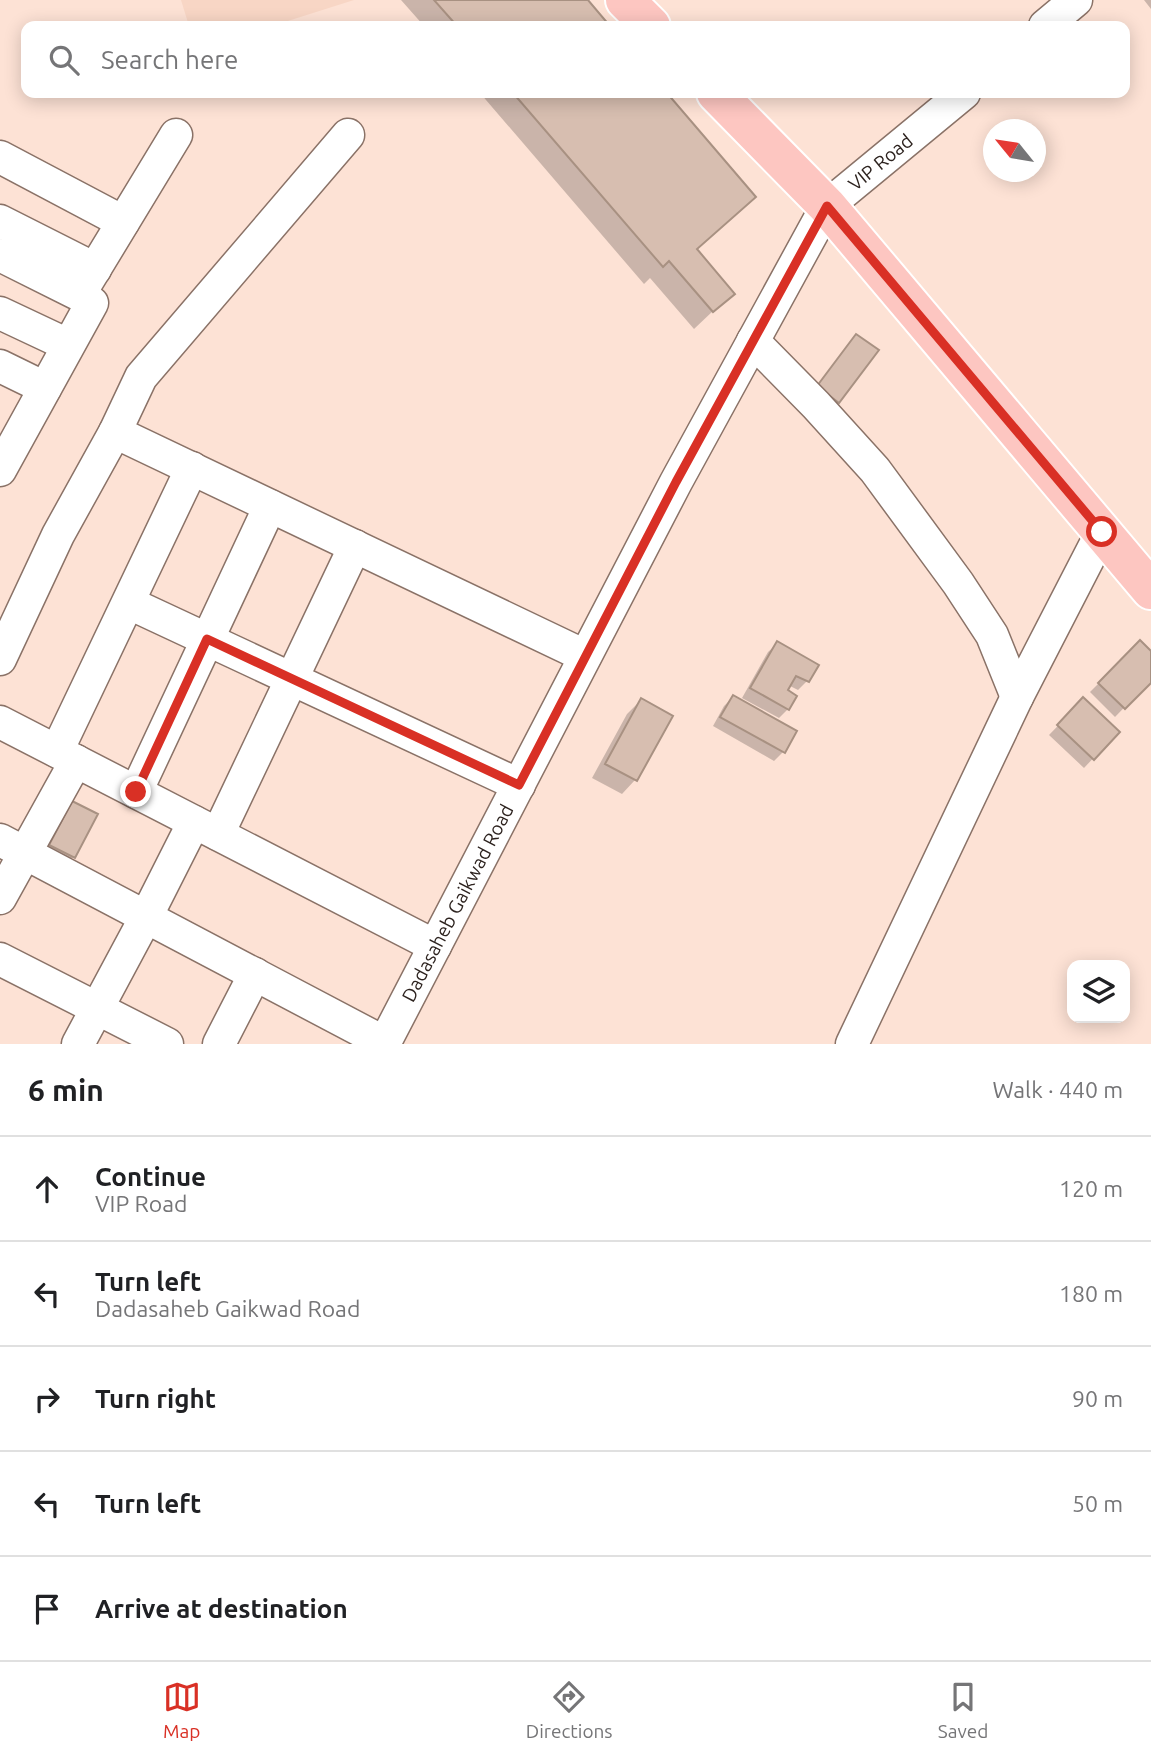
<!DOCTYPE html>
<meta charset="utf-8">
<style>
:root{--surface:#fff;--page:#f2f2f2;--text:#202124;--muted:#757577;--line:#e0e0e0;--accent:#d93025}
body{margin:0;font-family:Ubuntu,sans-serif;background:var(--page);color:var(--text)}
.controls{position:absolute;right:21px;bottom:21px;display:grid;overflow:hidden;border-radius:14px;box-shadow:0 4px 18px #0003}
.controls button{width:63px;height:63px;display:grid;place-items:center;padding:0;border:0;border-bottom:2px solid var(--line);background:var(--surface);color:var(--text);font:35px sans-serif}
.compass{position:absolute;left:983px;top:119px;width:63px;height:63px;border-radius:50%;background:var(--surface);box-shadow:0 4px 18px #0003;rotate:300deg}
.stop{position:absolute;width:21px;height:21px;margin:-16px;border:5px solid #d93025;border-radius:50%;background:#fff}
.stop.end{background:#d93025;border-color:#fff;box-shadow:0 2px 7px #0008}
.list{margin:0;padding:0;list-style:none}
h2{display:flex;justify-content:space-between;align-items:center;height:91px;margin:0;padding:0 28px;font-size:30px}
h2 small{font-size:23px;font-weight:400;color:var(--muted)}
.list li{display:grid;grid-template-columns:46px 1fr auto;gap:21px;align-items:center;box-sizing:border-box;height:105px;padding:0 28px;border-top:2px solid var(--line)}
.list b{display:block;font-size:26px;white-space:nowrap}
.list p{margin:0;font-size:23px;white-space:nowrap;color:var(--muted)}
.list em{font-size:23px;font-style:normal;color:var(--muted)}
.icon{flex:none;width:38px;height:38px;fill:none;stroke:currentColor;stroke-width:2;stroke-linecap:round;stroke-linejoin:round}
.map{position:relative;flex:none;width:1151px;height:1044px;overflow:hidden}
.search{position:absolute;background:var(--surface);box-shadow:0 4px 18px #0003;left:21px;right:21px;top:21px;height:77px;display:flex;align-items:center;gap:18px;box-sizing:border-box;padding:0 24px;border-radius:14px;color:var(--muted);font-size:26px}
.sheet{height:616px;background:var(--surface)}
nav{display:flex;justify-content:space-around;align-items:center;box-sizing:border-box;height:98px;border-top:2px solid var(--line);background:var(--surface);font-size:19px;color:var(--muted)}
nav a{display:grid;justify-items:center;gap:4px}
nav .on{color:var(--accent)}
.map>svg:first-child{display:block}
</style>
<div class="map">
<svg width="1151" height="1044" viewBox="0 0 1151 1044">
<rect width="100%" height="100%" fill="#fde2d5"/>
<!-- built -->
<path fill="#f8d6c5" d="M181,0h173l-82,26h-83z"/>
<!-- shadow -->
<path fill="#0003" d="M401,0h184l23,26h-184z
M1144,0h7v9z
M480,93h185l89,104 -58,53 36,43 -38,36 -44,-51 -6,6z
M857,336l19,15 -38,51 -9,9 -20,-15 39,-51z
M1140,642l11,12v26l-36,37 -25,-25z
M777,644l39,22 -9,15 -9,9 -10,-5 -3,6 3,18 -9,9 -37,-20 26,-46z
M733,697l50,55 -9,9 -61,-35 11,-20z
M641,700l29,16 -35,64 -13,14 -30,-16 35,-64z
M1083,700l35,32 -34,36 -35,-33z
M72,803l24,12 -23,42 -9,9 -23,-12 22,-42z"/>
<!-- building -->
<path fill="#d7beb0" stroke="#a89182" stroke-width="2" d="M434,0h154l22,26h-153z
M513,93h154l89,104 -59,52 38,45 -22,18 -44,-51 -6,6z
M856,334l23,16 -40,53 -22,-17z
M1140,640l11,11v32l-26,26 -27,-26z
M777,641l42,24 -10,17 -13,-6 -8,14 9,6 -8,14 -39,-22z
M733,695l64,36 -12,22 -65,-36z
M1083,697l37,35 -26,28 -37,-35z
M641,698l32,18 -36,65 -32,-17z
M72,801l26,13 -23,44 -26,-13z"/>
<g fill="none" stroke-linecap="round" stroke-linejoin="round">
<defs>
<g id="minor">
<path d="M1045,26l31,-26"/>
<path d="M0,157l123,65"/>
<path d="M0,221l95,48"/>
<path d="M0,255l84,42"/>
<path d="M0,313l68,32"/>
<path d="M753,341l63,64 59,65 83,113 34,52 25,62"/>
<path d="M0,366l45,22"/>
<path d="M115,432l470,224"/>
<path d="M0,470l92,-167 -8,-6 1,-12 91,-150"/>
<path d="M129,603l390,182"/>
<path d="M0,659l58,-124 57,-103 26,-55 207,-242"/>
<path d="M0,722l435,224"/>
<path d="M57,751l135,-283"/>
<path d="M136,792l134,-286"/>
<path d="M218,834l137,-288"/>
<path d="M0,840l385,203"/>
<path d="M0,898l76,-137"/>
<path d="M0,959l167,85"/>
<path d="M78,1044l68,-127 48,-95"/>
<path d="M219,1044l36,-70"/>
<path id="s1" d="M384,1044l292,-562 151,-276 137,-113"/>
<path d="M852,1044l165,-347 85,-165"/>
</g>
<path id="major" d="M625,0l26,26
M716,93l111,113 324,384"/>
</defs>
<!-- minor casing -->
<use href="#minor" stroke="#8a7267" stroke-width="35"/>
<!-- major casing -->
<use href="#major" stroke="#fff" stroke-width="42"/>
<!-- minor -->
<use href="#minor" stroke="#fff" stroke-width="32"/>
<!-- major -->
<use href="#major" stroke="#fdc6c1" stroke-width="38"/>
</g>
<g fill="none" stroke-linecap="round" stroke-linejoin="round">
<!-- route -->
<path stroke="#d93025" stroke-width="9" d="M136,792l71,-153 312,146 157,-303 151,-276 275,326"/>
</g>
<g text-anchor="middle" stroke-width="7" stroke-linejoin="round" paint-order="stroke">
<!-- street labels -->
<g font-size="19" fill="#2d231f" stroke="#fff">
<text dy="7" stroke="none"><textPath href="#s1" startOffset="1017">VIP Road</textPath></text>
<text dy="7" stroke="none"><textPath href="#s1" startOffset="159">Dadasaheb Gaikwad Road</textPath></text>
</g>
</g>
</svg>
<div class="controls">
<button><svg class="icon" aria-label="layers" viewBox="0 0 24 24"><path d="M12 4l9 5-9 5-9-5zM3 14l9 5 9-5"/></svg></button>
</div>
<svg class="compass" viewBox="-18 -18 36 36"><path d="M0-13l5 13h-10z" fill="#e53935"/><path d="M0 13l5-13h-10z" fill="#757577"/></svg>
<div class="stop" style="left:1102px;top:532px"></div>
<div class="stop end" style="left:136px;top:792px"></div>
<div class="search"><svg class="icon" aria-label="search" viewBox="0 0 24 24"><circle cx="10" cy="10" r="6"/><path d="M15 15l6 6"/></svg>Search here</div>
</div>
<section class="sheet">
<h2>6 min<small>Walk · 440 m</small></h2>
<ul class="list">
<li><svg class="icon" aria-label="ahead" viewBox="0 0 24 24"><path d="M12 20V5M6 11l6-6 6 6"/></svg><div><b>Continue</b><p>VIP Road</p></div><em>120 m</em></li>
<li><svg class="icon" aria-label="left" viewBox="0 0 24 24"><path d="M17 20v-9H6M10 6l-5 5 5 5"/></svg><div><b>Turn left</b><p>Dadasaheb Gaikwad Road</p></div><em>180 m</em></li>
<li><svg class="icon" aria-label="right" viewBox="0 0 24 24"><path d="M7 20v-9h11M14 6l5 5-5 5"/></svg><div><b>Turn right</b></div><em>90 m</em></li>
<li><svg class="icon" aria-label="left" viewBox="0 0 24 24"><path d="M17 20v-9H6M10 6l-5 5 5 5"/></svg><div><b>Turn left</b></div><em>50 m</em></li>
<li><svg class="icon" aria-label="arrive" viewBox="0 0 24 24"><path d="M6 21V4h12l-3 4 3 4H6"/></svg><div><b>Arrive at destination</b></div></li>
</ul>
</section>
<nav>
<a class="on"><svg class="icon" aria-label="map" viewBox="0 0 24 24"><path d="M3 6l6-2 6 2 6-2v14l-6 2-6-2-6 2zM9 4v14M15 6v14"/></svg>Map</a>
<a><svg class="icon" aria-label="directions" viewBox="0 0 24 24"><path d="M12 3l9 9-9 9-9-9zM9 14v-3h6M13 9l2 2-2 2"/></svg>Directions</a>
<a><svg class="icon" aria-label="saved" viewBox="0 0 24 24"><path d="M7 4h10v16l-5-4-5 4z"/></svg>Saved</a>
</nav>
